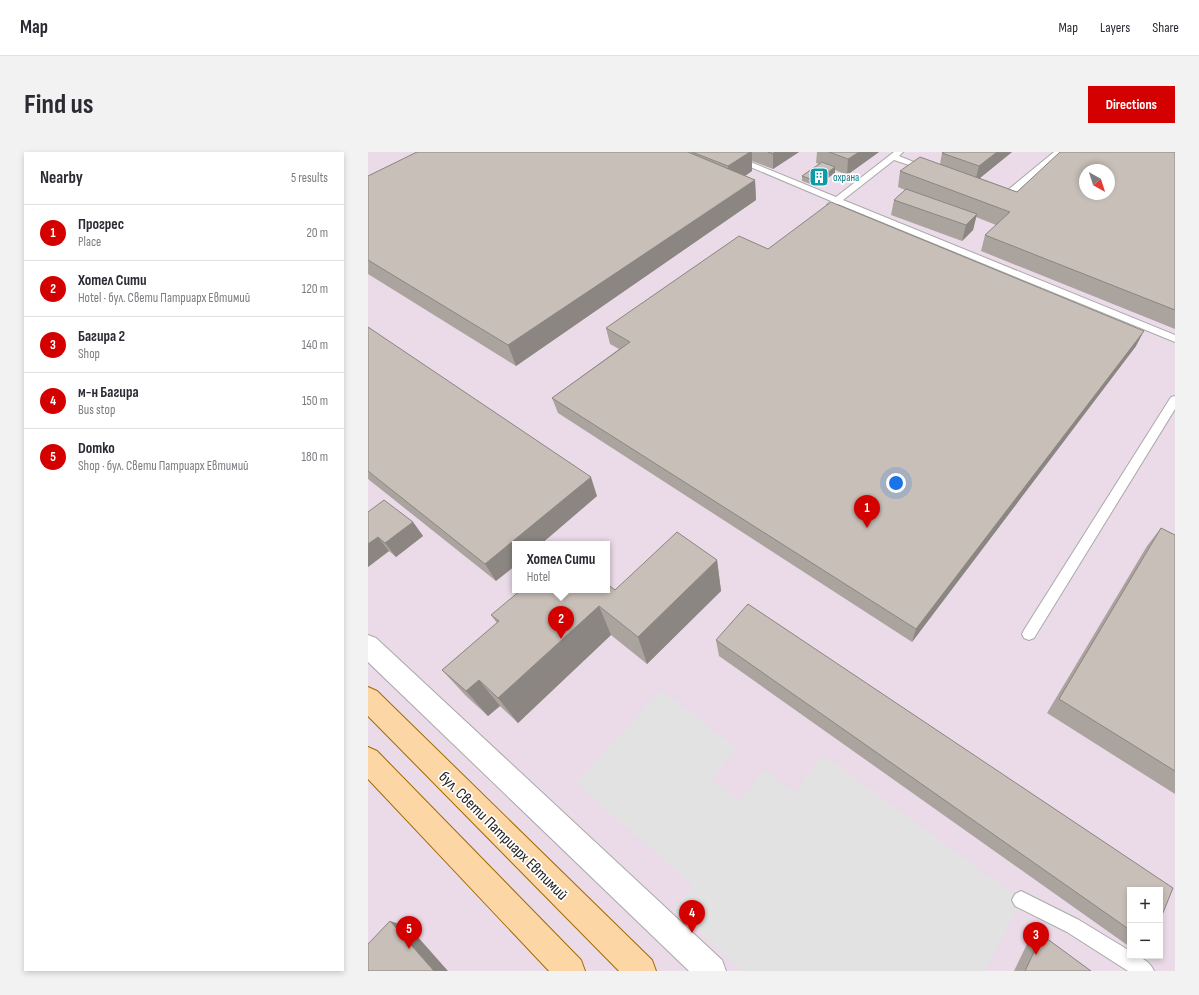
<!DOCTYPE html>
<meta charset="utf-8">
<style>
:root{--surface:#fff;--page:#f2f2f3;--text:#2b2b33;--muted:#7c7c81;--line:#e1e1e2;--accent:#d40000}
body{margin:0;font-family:"Sofia Sans Condensed",sans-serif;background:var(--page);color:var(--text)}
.controls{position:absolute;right:12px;bottom:12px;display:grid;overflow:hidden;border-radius:0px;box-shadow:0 2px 6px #0003}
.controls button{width:36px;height:36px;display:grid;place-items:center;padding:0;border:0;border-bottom:1px solid var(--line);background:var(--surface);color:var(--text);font:20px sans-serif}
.compass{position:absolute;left:711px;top:12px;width:36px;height:36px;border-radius:50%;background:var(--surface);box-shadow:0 2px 6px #0003;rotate:141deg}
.you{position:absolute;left:528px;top:331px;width:14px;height:14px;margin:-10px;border:3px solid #fff;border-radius:50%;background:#1a73e8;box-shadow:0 0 0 6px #1a73e833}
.badge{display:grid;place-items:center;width:26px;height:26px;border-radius:50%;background:var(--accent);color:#fff;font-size:13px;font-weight:700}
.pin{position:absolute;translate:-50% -33px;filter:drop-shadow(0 1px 2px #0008)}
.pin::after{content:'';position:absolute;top:21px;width:14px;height:12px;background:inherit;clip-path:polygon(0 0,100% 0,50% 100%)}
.popup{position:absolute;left:144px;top:389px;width:98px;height:52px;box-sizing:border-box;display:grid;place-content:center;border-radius:0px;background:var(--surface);filter:drop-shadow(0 1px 3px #0005);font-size:13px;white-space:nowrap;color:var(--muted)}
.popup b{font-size:15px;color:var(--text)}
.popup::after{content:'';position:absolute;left:50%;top:100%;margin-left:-8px;border:8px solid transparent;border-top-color:var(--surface)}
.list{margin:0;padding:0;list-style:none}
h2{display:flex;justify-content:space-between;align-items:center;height:52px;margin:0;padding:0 16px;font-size:17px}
h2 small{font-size:13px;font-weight:400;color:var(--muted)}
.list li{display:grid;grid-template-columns:26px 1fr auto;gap:12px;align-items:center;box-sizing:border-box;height:56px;padding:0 16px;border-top:1px solid var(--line)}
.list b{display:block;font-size:15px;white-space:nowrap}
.list p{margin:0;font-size:13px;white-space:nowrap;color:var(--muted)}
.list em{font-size:13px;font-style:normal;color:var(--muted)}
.map{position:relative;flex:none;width:807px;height:819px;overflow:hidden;border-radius:0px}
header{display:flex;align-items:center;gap:24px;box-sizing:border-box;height:56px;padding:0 20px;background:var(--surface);border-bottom:1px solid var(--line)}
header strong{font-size:19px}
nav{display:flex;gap:22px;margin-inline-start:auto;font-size:14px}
.intro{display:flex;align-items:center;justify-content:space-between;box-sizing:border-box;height:96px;padding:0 24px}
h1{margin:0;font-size:28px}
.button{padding:10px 18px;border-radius:0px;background:var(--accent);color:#fff;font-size:14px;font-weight:700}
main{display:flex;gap:24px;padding:0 24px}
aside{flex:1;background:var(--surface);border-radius:0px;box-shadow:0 2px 6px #0003}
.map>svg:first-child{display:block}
</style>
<header>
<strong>Map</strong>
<nav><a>Map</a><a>Layers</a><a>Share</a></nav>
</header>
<div class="intro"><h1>Find us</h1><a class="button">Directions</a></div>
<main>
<aside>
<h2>Nearby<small>5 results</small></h2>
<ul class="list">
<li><span class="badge">1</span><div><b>Прогрес</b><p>Place</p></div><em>20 m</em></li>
<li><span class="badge">2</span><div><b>Хотел Сити</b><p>Hotel · бул. Свети Патриарх Евтимий</p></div><em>120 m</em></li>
<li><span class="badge">3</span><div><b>Багира 2</b><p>Shop</p></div><em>140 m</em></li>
<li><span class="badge">4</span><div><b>м-н Багира</b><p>Bus stop</p></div><em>150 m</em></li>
<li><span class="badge">5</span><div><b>Domko</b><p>Shop · бул. Свети Патриарх Евтимий</p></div><em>180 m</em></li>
</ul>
</aside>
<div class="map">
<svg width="807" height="819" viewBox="0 0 807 819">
<rect width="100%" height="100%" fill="#f2efe9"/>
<!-- industrial -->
<path fill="#ebdbe8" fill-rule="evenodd" d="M0,0h807v819h-807zM717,18h24v24h-24zM147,392h92v46h-92zM762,738h30v66h-30z"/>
<!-- parking -->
<path fill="#e2e2e2" d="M293,538l75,58 -25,31 28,22 26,-32 30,24 28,-38 198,145 -36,71h-243l-69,-62 20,-24 -117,-102z"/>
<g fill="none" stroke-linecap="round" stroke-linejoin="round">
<defs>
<path id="lane" d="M347,0h11l110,45 58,-45h9l-4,4 32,13 -4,2 -33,-11 -51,40 332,135v7l-337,-138 -4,3h-6l-1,-2 4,-4z
M686,0h9l-56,48h-6l-6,-3v-4l8,1z
M807,244v13l-141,229 -5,2 -5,-2 -2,-4 2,-4 147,-233z
M653,739l58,29 51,31v5c10,0 20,5 24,15h-26l-61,-39 -52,-26 -3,-6 3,-6z"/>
<path id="street" d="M0,483l8,3 346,322 4,11h-37l-321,-309z"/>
<path id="primary" d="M0,535l9,4 275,269 4,11h-37l-251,-255z
M0,595l9,4 204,209 4,11h-36l-181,-192z"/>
</defs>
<!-- lane casing -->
<use href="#lane" stroke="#a9a9a9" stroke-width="2"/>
<!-- street casing -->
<use href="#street" stroke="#a9a9a9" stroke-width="2"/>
<!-- primary casing -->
<use href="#primary" stroke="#a06b00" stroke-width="2"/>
<!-- lane -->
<use href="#lane" fill="#fff" fill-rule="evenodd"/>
<!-- street -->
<use href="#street" fill="#fff" fill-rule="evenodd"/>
<!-- primary -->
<use href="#primary" fill="#fcd6a4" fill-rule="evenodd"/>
</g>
<!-- wall -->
<path fill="#aba49e" d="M49,0h382l-26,17 -21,-8v10l-7,5 10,4 1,20 -240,166 -148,-92v-98z
M449,0h62l-32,23 -12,-5v3l-19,13 -14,-5v-5l17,-12 -3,-1z
M576,0h68l-32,26 37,14 158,-40v177l-194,-78 4,-16 11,-10 -20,-8 -3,13 -11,11 -71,-26 3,-15 11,-10 -7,-3 2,-16 40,-7 2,-11z
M400,97l368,97 -224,296 -354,-229 -6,-15 67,-49 -9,-5 -4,-16z
M0,175l229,169 -56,48h-26l-19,37 -128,-102z
M0,360l45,10 10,14 -27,21 -7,-6 -21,16z
M793,376l14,7v259l-128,-81 100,-167z
M349,408l4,31 -74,73 -36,-29 -93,88 -18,-17 -12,10 -22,-20 -24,-26 55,-47 -6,-8 124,-25z
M348,488l414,250v57l-411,-291z
M674,783l49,36h-77l15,-31z"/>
<!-- shaded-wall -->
<path fill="#8b8681" d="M382,0h2v19l-23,16 -1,-21z
M407,0h24l-26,17v-15z
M491,0h20l-32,23 1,-16z
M629,0h15l-37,30 4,-16z
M467,15v6l-19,13v-5z
M387,28l1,20 -240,166 -8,-21z
M609,62l-4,16 -11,11 4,-16z
M776,179l-8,15 -224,296 4,-13z
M223,325l6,19 -56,48h-26v22l-19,15 -11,-17z
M45,370l10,14 -27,21 -11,-14z
M10,385l11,14 -21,16v-23z
M349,408l4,31 -74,73 -9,-27z
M231,454l12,29 -93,88 -20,-25z
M111,528l21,26 -12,10 -22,-25z
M22,769l19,6 39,44h-14z"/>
<!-- building -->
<path fill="#c7bfb8" stroke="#8b8681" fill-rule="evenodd" d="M49,0h271l67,28 -247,165 -140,-85v-84z
M324,0h58l-22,14z
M400,0h7l-2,2z
M461,0h30l-11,7z
M576,0h53l-18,14 -37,-13z
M692,0h115v158l-190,-75 25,-23 -110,-41 20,-14 97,35zM717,18h24v24h-24z
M454,10l13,5 -19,14 -14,-5z
M538,37l71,25 -11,11 -72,-25z
M463,50l313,129 -228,298 -364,-231 78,-56 -24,-14 133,-92 29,13z
M0,175l223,150 -106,87 -117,-93z
M16,348l29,22 -28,21 -7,-6 -10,7v-32z
M793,376l14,7v236l-116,-72z
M309,380l40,28 -79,77 -39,-31 -101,92 -19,-18 -13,11 -24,-21 57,-49 -8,-6 30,-25h86v-6l8,6z
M380,452l425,284 -13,32v-30h-30v40l-414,-290z
M22,769l44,50h-66v-27z
M674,783l49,36h-66z"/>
<!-- icons -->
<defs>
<symbol id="building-square" viewBox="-11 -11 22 22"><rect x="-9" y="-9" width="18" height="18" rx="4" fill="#0f9aa8" stroke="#fff"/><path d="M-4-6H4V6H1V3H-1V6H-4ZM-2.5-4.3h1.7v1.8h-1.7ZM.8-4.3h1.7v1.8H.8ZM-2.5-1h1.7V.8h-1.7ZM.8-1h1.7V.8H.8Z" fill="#fff"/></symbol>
</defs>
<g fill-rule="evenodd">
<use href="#building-square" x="440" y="14" width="22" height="22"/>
</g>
<g text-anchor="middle" stroke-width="3.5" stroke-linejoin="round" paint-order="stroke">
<!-- far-culture labels -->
<g font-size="11" fill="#0d838f" stroke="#fff" text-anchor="start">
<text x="465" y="29">охрана</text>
</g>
<!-- near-street labels -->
<g font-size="16" fill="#222" stroke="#fff">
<text transform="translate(136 683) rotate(45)" y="6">бул. Свети Патриарх Евтимий</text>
</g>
</g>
</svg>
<div class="controls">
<button>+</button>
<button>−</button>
</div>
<svg class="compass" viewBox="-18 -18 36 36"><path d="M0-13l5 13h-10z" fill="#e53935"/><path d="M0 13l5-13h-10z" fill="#7c7c81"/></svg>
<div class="you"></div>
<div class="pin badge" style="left:499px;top:376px">1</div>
<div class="pin badge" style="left:193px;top:487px">2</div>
<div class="popup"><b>Хотел Сити</b>Hotel</div>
<div class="pin badge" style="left:668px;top:803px">3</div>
<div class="pin badge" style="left:324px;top:781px">4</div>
<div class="pin badge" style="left:41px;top:797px">5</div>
</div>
</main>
